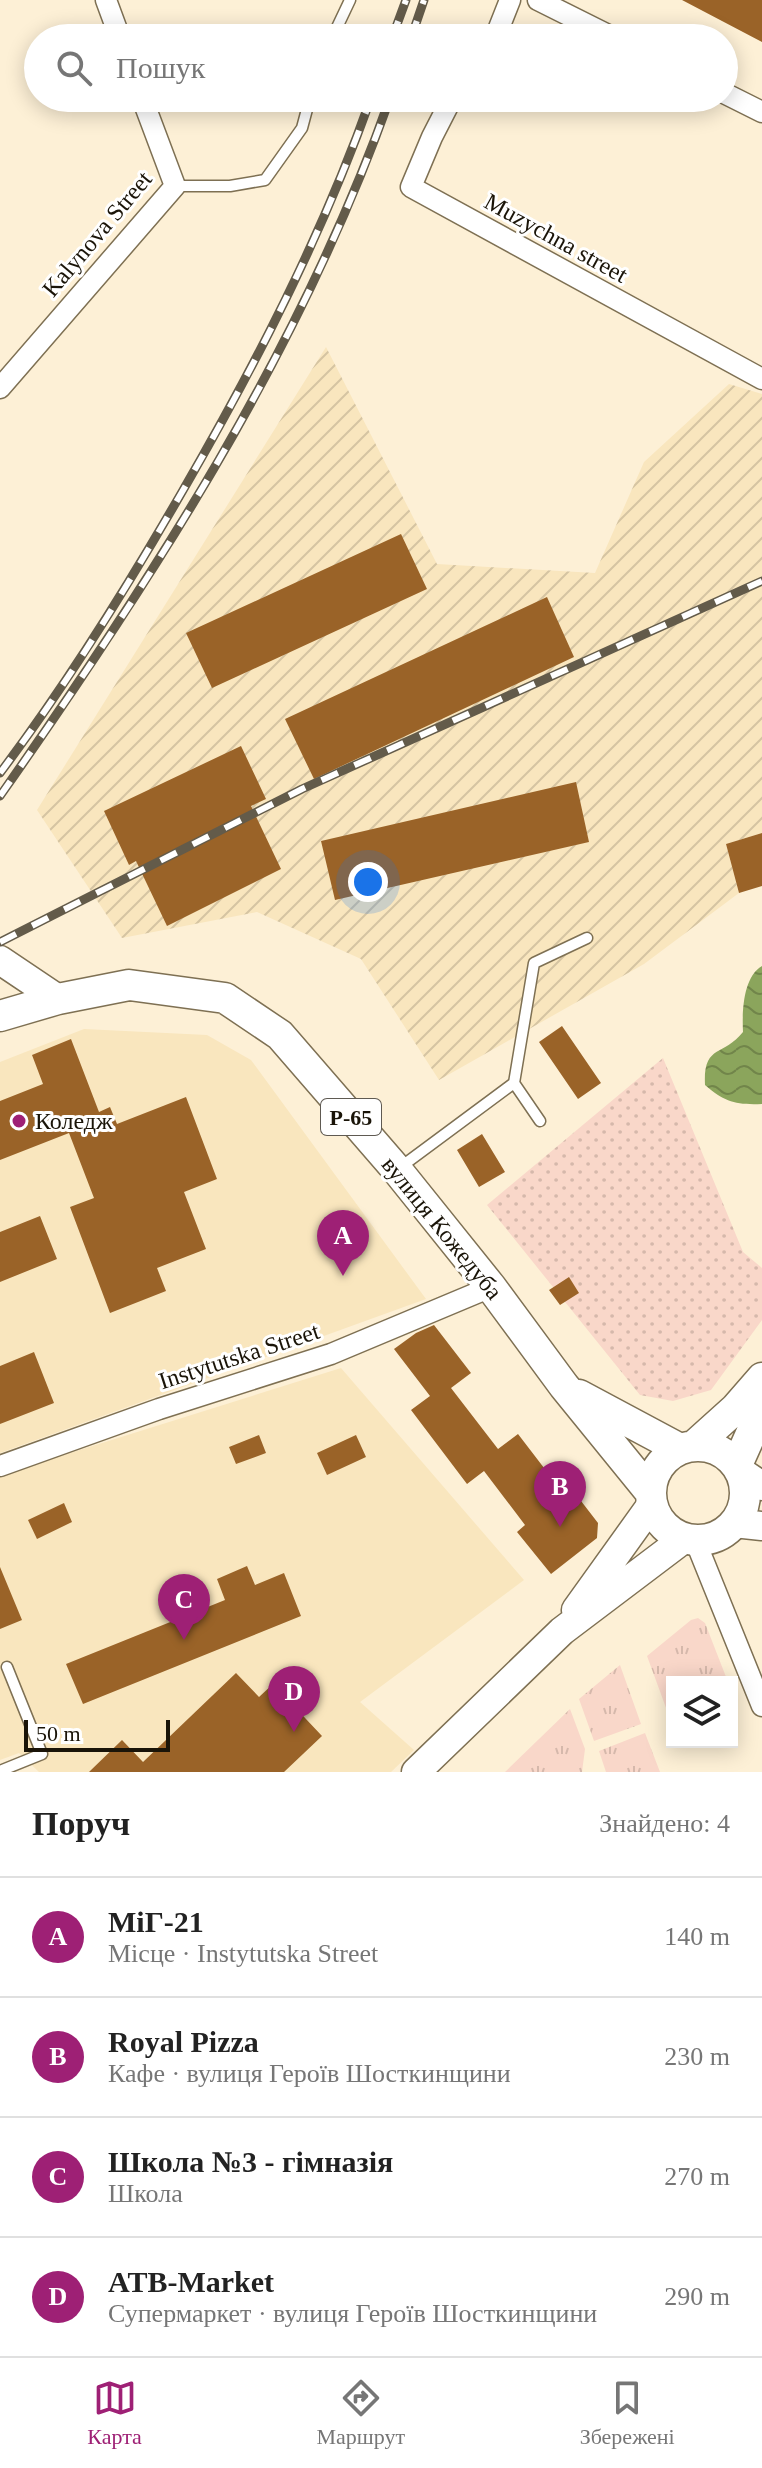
<!DOCTYPE html>
<html lang="uk">
<meta charset="utf-8">
<style>
:root{--surface:#fff;--page:#f2f2f2;--text:#222;--muted:#767676;--line:#e0e0e0;--accent:#9e2075}
body{margin:0;font-family:Georgia,serif;background:var(--page);color:var(--text)}
.controls{position:absolute;right:24px;bottom:24px;display:grid;overflow:hidden;border-radius:0px;box-shadow:0 4px 20px #0003}
.controls button{width:72px;height:72px;display:grid;place-items:center;padding:0;border:0;border-bottom:2px solid var(--line);background:var(--surface);color:var(--text);font:40px sans-serif}
.scale{position:absolute;left:24px;bottom:20px;width:146px;box-sizing:border-box;padding-left:8px;border:4px solid #1a1408;border-top:0;font-size:22px;line-height:28px;white-space:nowrap;color:#1a1408;-webkit-text-stroke:6px #fff;paint-order:stroke}
.you{position:absolute;left:368px;top:882px;width:28px;height:28px;margin:-20px;border:6px solid #fff;border-radius:50%;background:#1a73e8;box-shadow:0 0 0 12px #1a73e833}
.badge{display:grid;place-items:center;width:52px;height:52px;border-radius:50%;background:var(--accent);color:#fff;font-size:26px;font-weight:700}
.pin{position:absolute;translate:-50% -66px;filter:drop-shadow(0 2px 4px #0008)}
.pin::after{content:'';position:absolute;top:42px;width:28px;height:24px;background:inherit;clip-path:polygon(0 0,100% 0,50% 100%)}
.list{margin:0;padding:0;list-style:none}
h2{display:flex;justify-content:space-between;align-items:center;height:104px;margin:0;padding:0 32px;font-size:34px}
h2 small{font-size:26px;font-weight:400;color:var(--muted)}
.list li{display:grid;grid-template-columns:52px 1fr auto;gap:24px;align-items:center;box-sizing:border-box;height:120px;padding:0 32px;border-top:2px solid var(--line)}
.list b{display:block;font-size:30px;white-space:nowrap}
.list p{margin:0;font-size:26px;white-space:nowrap;color:var(--muted)}
.list em{font-size:26px;font-style:normal;color:var(--muted)}
.icon{flex:none;width:44px;height:44px;fill:none;stroke:currentColor;stroke-width:2;stroke-linecap:round;stroke-linejoin:round}
.map{position:relative;flex:none;width:762px;height:1772px;overflow:hidden}
.search{position:absolute;background:var(--surface);box-shadow:0 4px 20px #0003;left:24px;right:24px;top:24px;height:88px;display:flex;align-items:center;gap:20px;box-sizing:border-box;padding:0 28px;border-radius:44px;color:var(--muted);font-size:30px}
.sheet{height:584px;background:var(--surface)}
nav{display:flex;justify-content:space-around;align-items:center;box-sizing:border-box;height:112px;border-top:2px solid var(--line);background:var(--surface);font-size:22px;color:var(--muted)}
nav a{display:grid;justify-items:center;gap:4px}
nav .on{color:var(--accent)}
.map>svg:first-child{display:block}
</style>
<div class="map">
<svg width="762" height="1772" viewBox="0 0 762 1772">
<defs>
<pattern id="industrial-furrows" width="10" height="10" patternUnits="userSpaceOnUse" patternTransform="scale(2)"><rect width="10" height="10" fill="#f9e6be"/><path d="M-1 1l2-2M0 10L10 0M9 11l2-2" fill="none" stroke="#d5c4a2"/></pattern>
<pattern id="grass-tufts" width="24" height="20" patternUnits="userSpaceOnUse" patternTransform="scale(2)"><rect width="24" height="20" fill="#f9d7c9"/><path d="M3 7l-1-3M5 7V3M7 7l1-3M15 17l-1-3M17 17v-4M19 17l1-3" fill="none" stroke="#d5b8ab"/></pattern>
<pattern id="park-dots" width="8" height="8" patternUnits="userSpaceOnUse" patternTransform="scale(2)"><rect width="8" height="8" fill="#f9d7c9"/><path d="M2 2h.1M6 6h.1" fill="none" stroke="#d5b8ab" stroke-width="1.8" stroke-linecap="round"/></pattern>
<pattern id="water-waves" width="16" height="10" patternUnits="userSpaceOnUse" patternTransform="scale(2)"><rect width="16" height="10" fill="#8ba55c"/><path d="M0 5q4-4 8 0t8 0" fill="none" stroke="#71854a"/></pattern>
</defs>
<rect width="100%" height="100%" fill="#fdf0d6"/>
<!-- built -->
<path fill="#f9e6be" d="M84,1029l123,6 44,25 175,239 -426,154v-391z
M341,1368l183,212 -164,122 54,48 -23,22h-352l-20,-19 -19,7v-285z"/>
<!-- industrial -->
<path fill="url(#industrial-furrows)" d="M326,347l111,217 158,9 49,-111 85,-78 33,10v439l-36,11 13,49 -95,71 -205,116 -78,-121 -104,-47 -135,26 -85,-128z"/>
<!-- grass -->
<path fill="url(#grass-tufts)" d="M698,1618l7,5 23,59h-56v33l-3,1 -22,-60 44,-36z
M620,1665l21,59 -47,17 -15,-42z
M570,1709l15,40 -3,23h-77z
M645,1733l15,39h-54l-7,-21z"/>
<!-- park -->
<path fill="url(#park-dots)" d="M663,1058l80,194 19,16v52l-51,70 -38,11 -33,-6 -153,-190z"/>
<!-- water -->
<path fill="url(#water-waves)" d="M762,966v138c-27,1 -37,-2 -57,-19 -2,-41 18,-28 38,-53 -1,-20 0,-55 19,-66z"/>
<!-- building -->
<path fill="#9a6328" d="M682,0h80v42z
M401,534l26,55 -215,99 -26,-55z
M547,597l27,60 -260,122 -29,-60z
M241,746l25,53 -15,7 30,63 -114,57 -31,-65 -7,4 -25,-54z
M576,782l13,60 -254,58 -14,-59z
M762,833v53l-23,7 -13,-49z
M562,1026l39,57 -23,16 -39,-57z
M71,1039l28,73 11,-5 7,17 69,-27 31,82 -33,13 22,57 -49,19 9,23 -56,22 -40,-106 24,-9 -25,-65 -69,27v-59l43,-17 -11,-29z
M482,1134l23,38 -26,15 -22,-37z
M40,1216l17,43 -57,23v-50z
M569,1277l10,16 -19,12 -11,-15z
M434,1325l37,48 -20,15 47,61 20,-15 46,60 7,-6 27,35 -1,15 -46,36 -34,-42 8,-7 -41,-54 -17,13 -56,-74 19,-14 -36,-47 22,-16z
M34,1352l20,51 -54,21v-58z
M259,1435l7,18 -30,11 -7,-17z
M356,1435l10,22 -39,18 -10,-22z
M64,1503l8,19 -35,17 -9,-19z
M247,1566l8,19 29,-12 17,43 -218,88 -17,-40 159,-64 -8,-21z
M0,1567l22,53 -22,9z
M236,1673l23,24 14,-13 49,52 -38,36h-195l33,-32 21,22z"/>
<g fill="none" stroke-linecap="round" stroke-linejoin="round">
<defs>
<path id="lane" d="M332,38l18,-38
M175,186h55l35,-6 37,-52 8,-30
M514,1083l20,-120 53,-25
M398,1169l116,-86 26,38
M0,1771l42,-17 -35,-87"/>
<path id="street" d="M106,0l14,38
M538,0l76,38
M495,38l15,-38
M724,93l38,19
M452,98l-20,39 -21,50 351,192
M0,388l175,-202 -33,-88
M0,1466l159,-57 172,-55 160,-67
M695,1540l67,166"/>
<path id="secondary" d="M0,960l58,39
M741,1472l21,14
M734,1523l28,3
M576,1610l76,-106
M416,1772l146,-141 123,-93"/>
<path id="primary" d="M0,1016l58,-17 71,-14 96,13 55,37 117,135 94,117 73,99 87,107
M579,1395l101,54
M695,1445l40,-36 27,-31
M651 1493a47 47 0 1 1 94 0a47 47 0 1 1-94 0Z
M737,1465l25,-56"/>
</defs>
<!-- lane casing -->
<use href="#lane" stroke="#7e7053" stroke-width="13"/>
<!-- street casing -->
<use href="#street" stroke="#7e7053" stroke-width="23"/>
<!-- secondary casing -->
<use href="#secondary" stroke="#7e7053" stroke-width="31"/>
<!-- primary casing -->
<use href="#primary" stroke="#7e7053" stroke-width="33"/>
<!-- lane -->
<use href="#lane" stroke="#fff" stroke-width="10"/>
<!-- street -->
<use href="#street" stroke="#fff" stroke-width="20"/>
<!-- secondary -->
<use href="#secondary" stroke="#fff" stroke-width="28"/>
<!-- primary -->
<use href="#primary" stroke="#fff" stroke-width="30"/>
<defs>
<path id="rail" d="M392,38l14,-38
M411,38l13,-38
M0,773c67,-89 126,-184 182,-281 73,-126 140,-256 189,-394
M0,796c153,-218 301,-446 390,-698
M0,942l302,-153 460,-208"/>
</defs>
<!-- rail casing -->
<use href="#rail" stroke="#635b4a" stroke-width="9"/>
<!-- rail -->
<use href="#rail" stroke="#fff" stroke-width="6" stroke-dasharray="18" stroke-linecap="butt"/>
</g>
<!-- markers -->
<circle fill="#9e2075" stroke="#fff" stroke-width="3" cx="19" cy="1121" r="8"/>
<g text-anchor="middle" stroke-width="6" stroke-linejoin="round" paint-order="stroke">
<!-- shield labels -->
<rect fill="#fff" stroke="#5f5a52" stroke-width="2" x="321" y="1099" width="60" height="36" rx="6"/>
<g font-size="22" font-weight="bold" fill="#1a1408">
<text x="351" y="1125">Р-65</text>
</g>
<!-- street labels -->
<g font-size="24" fill="#1a1408" stroke="#fff">
<text transform="translate(97 234) rotate(-50)" y="8">Kalynova Street</text>
<text transform="translate(556 238) rotate(29)" y="8">Muzychna street</text>
<text transform="translate(442 1228) rotate(51)" y="8">вулиця Кожедуба</text>
<text transform="translate(239 1356) rotate(-18)" y="8">Instytutska Street</text>
</g>
<!-- poi labels -->
<g font-size="24" fill="#1a1408" stroke="#fff" text-anchor="start">
<text x="35" y="1129">Коледж</text>
</g>
</g>
</svg>
<div class="controls">
<button><svg class="icon" aria-label="layers" viewBox="0 0 24 24"><path d="M12 4l9 5-9 5-9-5zM3 14l9 5 9-5"/></svg></button>
</div>
<div class="scale">50 m</div>
<div class="you"></div>
<div class="pin badge" style="left:343px;top:1276px">A</div>
<div class="pin badge" style="left:560px;top:1527px">B</div>
<div class="pin badge" style="left:184px;top:1640px">C</div>
<div class="pin badge" style="left:294px;top:1732px">D</div>
<div class="search"><svg class="icon" aria-label="search" viewBox="0 0 24 24"><circle cx="10" cy="10" r="6"/><path d="M15 15l6 6"/></svg>Пошук</div>
</div>
<section class="sheet">
<h2>Поруч<small>Знайдено: 4</small></h2>
<ul class="list">
<li><span class="badge">A</span><div><b>МіГ-21</b><p>Місце · Instytutska Street</p></div><em>140 m</em></li>
<li><span class="badge">B</span><div><b>Royal Pizza</b><p>Кафе · вулиця Героїв Шосткинщини</p></div><em>230 m</em></li>
<li><span class="badge">C</span><div><b>Школа №3 - гімназія</b><p>Школа</p></div><em>270 m</em></li>
<li><span class="badge">D</span><div><b>ATB-Market</b><p>Супермаркет · вулиця Героїв Шосткинщини</p></div><em>290 m</em></li>
</ul>
</section>
<nav>
<a class="on"><svg class="icon" aria-label="map" viewBox="0 0 24 24"><path d="M3 6l6-2 6 2 6-2v14l-6 2-6-2-6 2zM9 4v14M15 6v14"/></svg>Карта</a>
<a><svg class="icon" aria-label="directions" viewBox="0 0 24 24"><path d="M12 3l9 9-9 9-9-9zM9 14v-3h6M13 9l2 2-2 2"/></svg>Маршрут</a>
<a><svg class="icon" aria-label="saved" viewBox="0 0 24 24"><path d="M7 4h10v16l-5-4-5 4z"/></svg>Збережені</a>
</nav>
